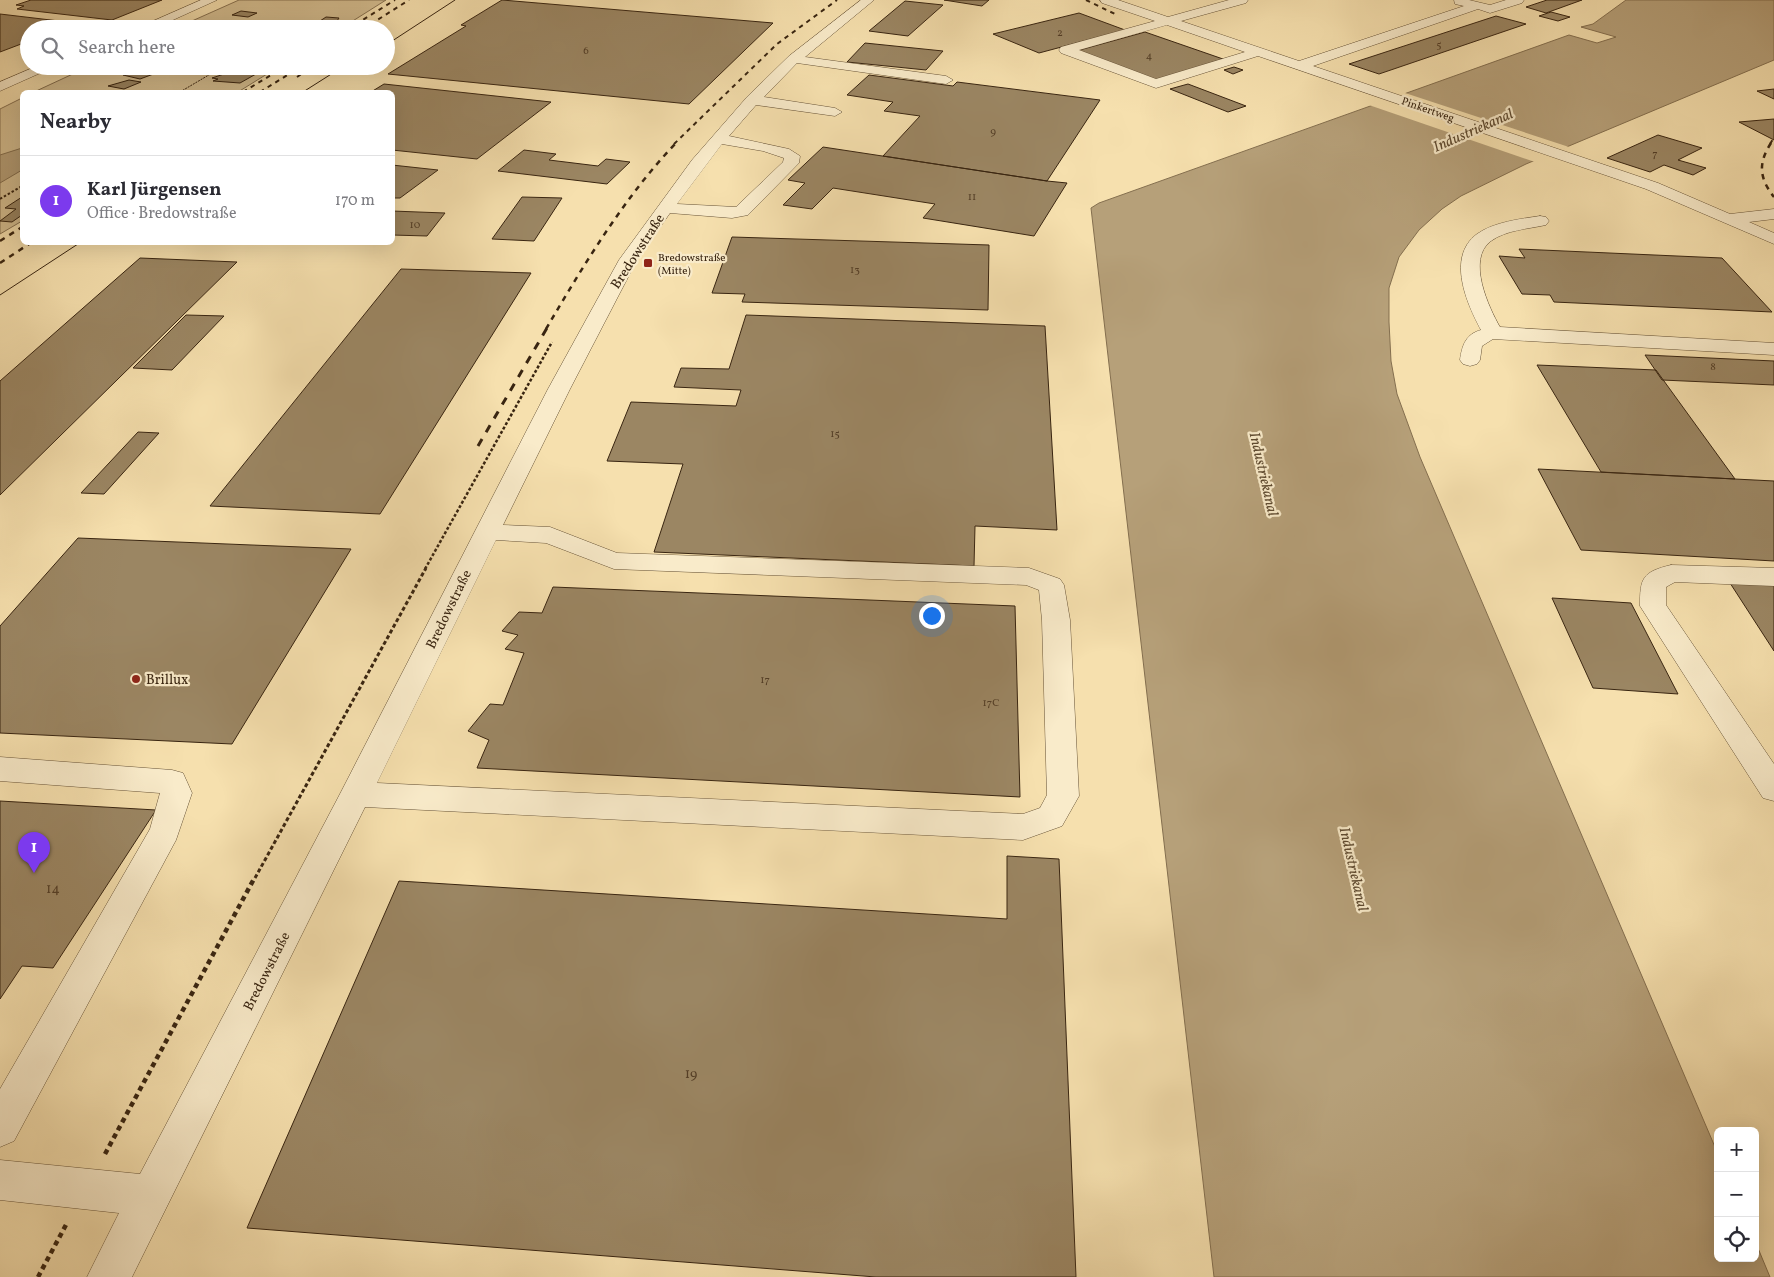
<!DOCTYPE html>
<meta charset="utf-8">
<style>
:root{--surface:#fff;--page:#f2f2f3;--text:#2b2b33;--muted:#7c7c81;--line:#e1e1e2;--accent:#7c3aed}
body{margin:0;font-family:Vollkorn,serif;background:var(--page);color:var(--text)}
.controls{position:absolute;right:15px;bottom:15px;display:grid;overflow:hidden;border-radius:8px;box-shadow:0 5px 20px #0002}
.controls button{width:45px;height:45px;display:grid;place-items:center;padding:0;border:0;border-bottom:1px solid var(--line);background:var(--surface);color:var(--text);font:25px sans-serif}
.you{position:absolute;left:931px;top:615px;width:18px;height:18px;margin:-12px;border:4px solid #fff;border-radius:50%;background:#1a73e8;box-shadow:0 0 0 8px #1a73e833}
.badge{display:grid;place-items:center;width:32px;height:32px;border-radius:50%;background:var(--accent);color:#fff;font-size:16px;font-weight:700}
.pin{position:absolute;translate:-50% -41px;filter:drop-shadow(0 1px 2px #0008)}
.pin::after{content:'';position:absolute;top:26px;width:18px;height:15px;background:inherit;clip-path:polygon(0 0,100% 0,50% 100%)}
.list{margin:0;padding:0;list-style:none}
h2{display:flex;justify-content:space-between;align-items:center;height:65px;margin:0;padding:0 20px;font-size:21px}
h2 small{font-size:16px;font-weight:400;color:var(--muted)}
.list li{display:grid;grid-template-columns:32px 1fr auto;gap:15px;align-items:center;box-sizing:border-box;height:90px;padding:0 20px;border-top:1px solid var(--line)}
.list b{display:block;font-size:19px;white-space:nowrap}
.list p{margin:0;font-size:16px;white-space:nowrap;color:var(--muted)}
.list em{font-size:16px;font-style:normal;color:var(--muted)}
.icon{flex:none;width:28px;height:28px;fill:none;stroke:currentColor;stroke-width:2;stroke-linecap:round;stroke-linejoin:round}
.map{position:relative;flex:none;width:1774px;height:1277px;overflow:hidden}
.search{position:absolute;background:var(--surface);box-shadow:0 5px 20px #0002;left:20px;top:20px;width:375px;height:55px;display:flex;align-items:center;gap:12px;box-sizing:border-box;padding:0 18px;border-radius:28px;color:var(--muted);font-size:19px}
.panel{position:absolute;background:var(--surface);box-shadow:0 5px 20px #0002;left:20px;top:90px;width:375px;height:155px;border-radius:8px}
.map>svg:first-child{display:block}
</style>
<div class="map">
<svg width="1774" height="1277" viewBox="0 0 1774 1277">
<rect width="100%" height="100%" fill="#f6e0ae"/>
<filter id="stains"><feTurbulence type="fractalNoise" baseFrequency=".004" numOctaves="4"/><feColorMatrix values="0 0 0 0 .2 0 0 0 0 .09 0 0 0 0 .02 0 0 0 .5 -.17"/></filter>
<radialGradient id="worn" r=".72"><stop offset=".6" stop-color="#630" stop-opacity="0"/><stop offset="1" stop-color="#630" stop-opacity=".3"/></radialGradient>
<!-- green -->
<path fill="#d6c093" stroke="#887252" d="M239,0h147l-46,29h-166z
M90,66h190l-42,26h-204z
M22,98v123l-22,13v-125z"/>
<!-- water -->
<path fill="#b6a079" stroke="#846f4f" d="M1626,0h148v60l-248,104 -65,32 -19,13 -23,21 -20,27 -10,31v34l2,39 6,33 23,63 298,697v104h37v-17l15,36h-556l-123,-1069 8,-5 470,-168 28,8 19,-6 -35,-10 12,-3z
M22,148v22l-22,13v-28z"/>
<!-- pier -->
<path fill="#f6e0ae" d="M1402,92l167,55 -34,15 -169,-58z"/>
<!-- building -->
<path fill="#9b8663" stroke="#392511" d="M31,0h131l-50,20 -95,-11 7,-3 -8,-1z
M502,0l271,23 -84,81 -301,-30 78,-48 -5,-1z
M944,0h45l-7,6z
M1547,0h35l-36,13 -20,-6z
M905,1l38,4 -35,31 -39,-5z
M241,11l16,2 -9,4 -16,-2z
M1551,12l19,5 -12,4 -19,-5z
M1079,13l46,17 -86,23 -46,-19z
M0,14l76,9 -16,6h-31v12l-29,11z
M1496,16l30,8 -147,50 -30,-10z
M326,17l13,1 -2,3h4l-4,2 4,1 -6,3h-11l6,-4h-13z
M227,24l14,2 -10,3h-18z
M1145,32l78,27 -69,22 -78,-30z
M865,43l78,8 -17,19 -79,-8z
M106,66h16l-13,5 -11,-2z
M148,66h27l-35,13 -17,-4z
M1234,67l9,3 -10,4 -9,-4z
M230,72l26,2 -16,9 -27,-2 5,-2 -6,-1z
M869,75l84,11 4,-4 143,18 -53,81 -164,-25 37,-40 -36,-5 9,-9 -46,-7z
M129,80l12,2 -17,7 -16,-3z
M384,84l167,18 -74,57 -85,-9v-58h-21z
M1188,84l58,22 -18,6 -58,-23z
M1774,89v10l-17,-8z
M1774,119v21l-35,-18z
M1658,135l44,13 -24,12 28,8 -13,7 -29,-10 -14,7 -43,-14z
M823,147l224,34 20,2 -33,53 -111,-18 12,-14 -102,-16 -21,21 -29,-4 22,-22 -17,-3z
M524,150l32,4 -7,6 49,6 8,-7 24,3 -23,22 -109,-13z
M392,165l46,5 -38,28h-8z
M22,197v18l-10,7 -12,-1 16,-12 -11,-1z
M522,197l40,1 -28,43 -42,-2z
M392,211l53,2 -18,23 -35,-1z
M732,237l257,8 -1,65 -246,-8 3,-8 -33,-1z
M1519,249l203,9 50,54 -218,-10 -4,-7 -28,-1 -23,-38 26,2z
M140,258l97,4 -237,233v-114z
M401,269l130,4 -151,241 -170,-8z
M186,315l38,1 -52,54 -39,-2z
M746,315l299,11 12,204 -82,-4 -1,40 -320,-14 29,-88 -76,-3 24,-59 105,4 5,-16 -67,-3 7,-19 48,1z
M1645,355l129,6v24l-112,-5z
M1537,365l119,5 79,109 -134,-7z
M138,432l21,1 -55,61 -23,-1z
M1538,469l236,12v80l-193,-11z
M78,538l273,11 -119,195 -232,-11v-107z
M1730,583l44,2v66z
M553,587l462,19 5,191 -543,-29 12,-28 -21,-9 22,-27 13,1 21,-52 -19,-4 13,-14 -16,-4 17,-19 23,1z
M1552,598l79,5 47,91 -85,-6z
M0,801l156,9 -103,158 -31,-2 -22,33z
M1007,856l52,3 17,418h-200l-629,-49 152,-347 608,38z"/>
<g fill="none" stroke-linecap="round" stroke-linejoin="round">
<defs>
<path id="minor" d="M201,0h16l-64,29h-18z
M861,0h13l-69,57 141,19 7,4 -7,4 -149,-21 -33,34 71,11 7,4 -7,4 -79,-11 -27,31 60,13 11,7 -1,7 -51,52 -16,3 -62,-5 -33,47 -67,129 -67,136 47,2 67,26 412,15 31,11 4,6 6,35 9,176 -17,30 -39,14 -658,-33 -233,470h-45l32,-64 -119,-13v-40l140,14 201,-382 207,-403 71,-129 73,-100 55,-63 42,-41zM722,144l41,7 21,7 -1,4 -47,45 -59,-3zM496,540l50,3 68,26 412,16 13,5 3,30 5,175 -7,13 -17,6 -646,-31z
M1100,0h18l50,17 61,-17h19l-2,3 -65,18 118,40 165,-55 -9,-2 -1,-4h15l21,5 16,-5h18l-2,3 -32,10 -12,-4 -165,57 345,117 72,31 44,-5v10l-25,3 25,11v11l-128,-55 -388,-133 -102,32 -95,-35 -2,-3 2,-3 94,-26 -53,-18zM1167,25l78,27 -89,27 -77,-29z
M37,66h19l-56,25v-9z
M1540,216l6,1 3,4 -3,4c-18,4 -40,5 -55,16 -25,18 -2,67 9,86l274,16v12l-281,-16 -11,7 -2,14 -3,4 -7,2 -7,-2 -3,-4c2,-15 6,-26 21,-30 -14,-26 -35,-73 -4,-96 17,-12 43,-15 63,-18z
M1671,565l103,3v18l-99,-4 -9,5v18l108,159v37l-11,-3 -123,-192c0,-28 2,-34 31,-41z
M0,757l172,13 11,3 9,20 -16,47 -162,301 -14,6v-58l150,-260 10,-36 -160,-12z"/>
</defs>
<!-- minor casing -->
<use href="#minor" stroke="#685438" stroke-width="1"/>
<!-- path-far4 -->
<path stroke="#392511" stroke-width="1" stroke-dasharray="2 1" stroke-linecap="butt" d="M288,29l12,-7
M180,92l44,-26"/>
<!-- path-far3 -->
<path stroke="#392511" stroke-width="2" stroke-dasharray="2.5 2" stroke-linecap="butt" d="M0,199l22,-13"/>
<!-- path-far2 -->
<path stroke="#392511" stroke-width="2.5" stroke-dasharray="3 2" stroke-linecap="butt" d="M425,569l127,-227"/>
<!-- path-far1 -->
<path stroke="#392511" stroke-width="3" stroke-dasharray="4 2.5" stroke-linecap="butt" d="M255,878l171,-310"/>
<!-- path -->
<path stroke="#392511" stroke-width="4.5" stroke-dasharray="5 4" stroke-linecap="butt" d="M105,1154l150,-277
M38,1277l29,-54"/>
<!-- minor -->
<use href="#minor" fill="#f9ebca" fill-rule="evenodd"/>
<!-- tram -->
<path stroke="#392511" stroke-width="1" d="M386,45l69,-45
M303,92l41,-26
M0,295l81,-53"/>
<!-- rail-far2 -->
<path stroke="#392511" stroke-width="2" stroke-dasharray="4.5 4.5" stroke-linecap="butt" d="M1086,0l31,15
M348,29l47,-29
M363,29l46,-29
M297,77l16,-11
M243,92l43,-26
M260,92l42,-26
M674,144l103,-100 60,-44
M1770,144l3,-5"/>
<!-- rail-far1 -->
<path stroke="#392511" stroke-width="2.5" stroke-dasharray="5.5 5.5" stroke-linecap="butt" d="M1771,143c-13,20 -12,35 3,54
M0,241l22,-14
M0,263l32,-21
M546,329c37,-63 79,-133 130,-186"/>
<!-- rail -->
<path stroke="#392511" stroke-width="3" stroke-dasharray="8 8" stroke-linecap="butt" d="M478,446l69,-118"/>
</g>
<!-- markers -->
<g fill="#8f2418" stroke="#f9ebca" stroke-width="2">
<rect x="643" y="258" width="10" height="10" rx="2.5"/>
<circle cx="136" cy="679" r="5"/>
</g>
<g text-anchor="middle" stroke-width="4.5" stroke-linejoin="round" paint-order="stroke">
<!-- number labels -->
<g font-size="11" fill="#523d26">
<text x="1060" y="36">2</text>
<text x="1439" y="48">5</text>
<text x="586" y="54">6</text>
<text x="1149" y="59">4</text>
<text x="993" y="135">9</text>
<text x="1655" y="157">7</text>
<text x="972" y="200">11</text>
<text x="415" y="228">10</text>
<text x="855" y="273">13</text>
<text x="1713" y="370">8</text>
<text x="835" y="437">15</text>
<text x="765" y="683">17</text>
<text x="991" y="706">17C</text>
</g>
<!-- far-street labels -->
<g font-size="11" fill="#392511" stroke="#f9ebca">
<text transform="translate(1428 109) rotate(19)" y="4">Pinkertweg</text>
</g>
<!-- far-poi labels -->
<g font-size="11" fill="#392511" stroke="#f9ebca" text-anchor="start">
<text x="658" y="261">Bredowstraße<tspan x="658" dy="13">(Mitte)</tspan></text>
</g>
<!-- street labels -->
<g font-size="14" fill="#392511" stroke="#f9ebca">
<text transform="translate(637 251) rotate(-57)" y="5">Bredowstraße</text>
<text transform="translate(448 609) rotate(-64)" y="5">Bredowstraße</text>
<text transform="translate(266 971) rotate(-63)" y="5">Bredowstraße</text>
</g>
<!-- poi labels -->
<g font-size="14" fill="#392511" stroke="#f9ebca" text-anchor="start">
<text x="146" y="684">Brillux</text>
</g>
<!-- near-number labels -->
<g font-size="14" fill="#523d26">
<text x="53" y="893">14</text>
<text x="691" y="1078">19</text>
</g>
<!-- water labels -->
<g font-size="15" font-style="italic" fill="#5e4a30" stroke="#f9ebca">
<text transform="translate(1473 130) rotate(-24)" y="5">Industriekanal</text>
<text transform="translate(1264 474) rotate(77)" y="5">Industriekanal</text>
<text transform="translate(1354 869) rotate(77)" y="5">Industriekanal</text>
</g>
</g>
<rect width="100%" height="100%" filter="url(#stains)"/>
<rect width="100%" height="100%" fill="url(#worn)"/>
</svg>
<div class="controls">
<button>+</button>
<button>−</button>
<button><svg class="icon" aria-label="locate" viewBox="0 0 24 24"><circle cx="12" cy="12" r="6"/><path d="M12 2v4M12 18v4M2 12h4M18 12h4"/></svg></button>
</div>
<div class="you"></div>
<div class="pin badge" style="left:34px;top:873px">1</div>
<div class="search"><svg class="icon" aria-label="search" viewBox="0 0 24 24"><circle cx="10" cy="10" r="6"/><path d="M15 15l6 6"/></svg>Search here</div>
<section class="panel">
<h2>Nearby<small></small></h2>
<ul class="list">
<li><span class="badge">1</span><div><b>Karl Jürgensen</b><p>Office · Bredowstraße</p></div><em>170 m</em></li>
</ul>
</section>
</div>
